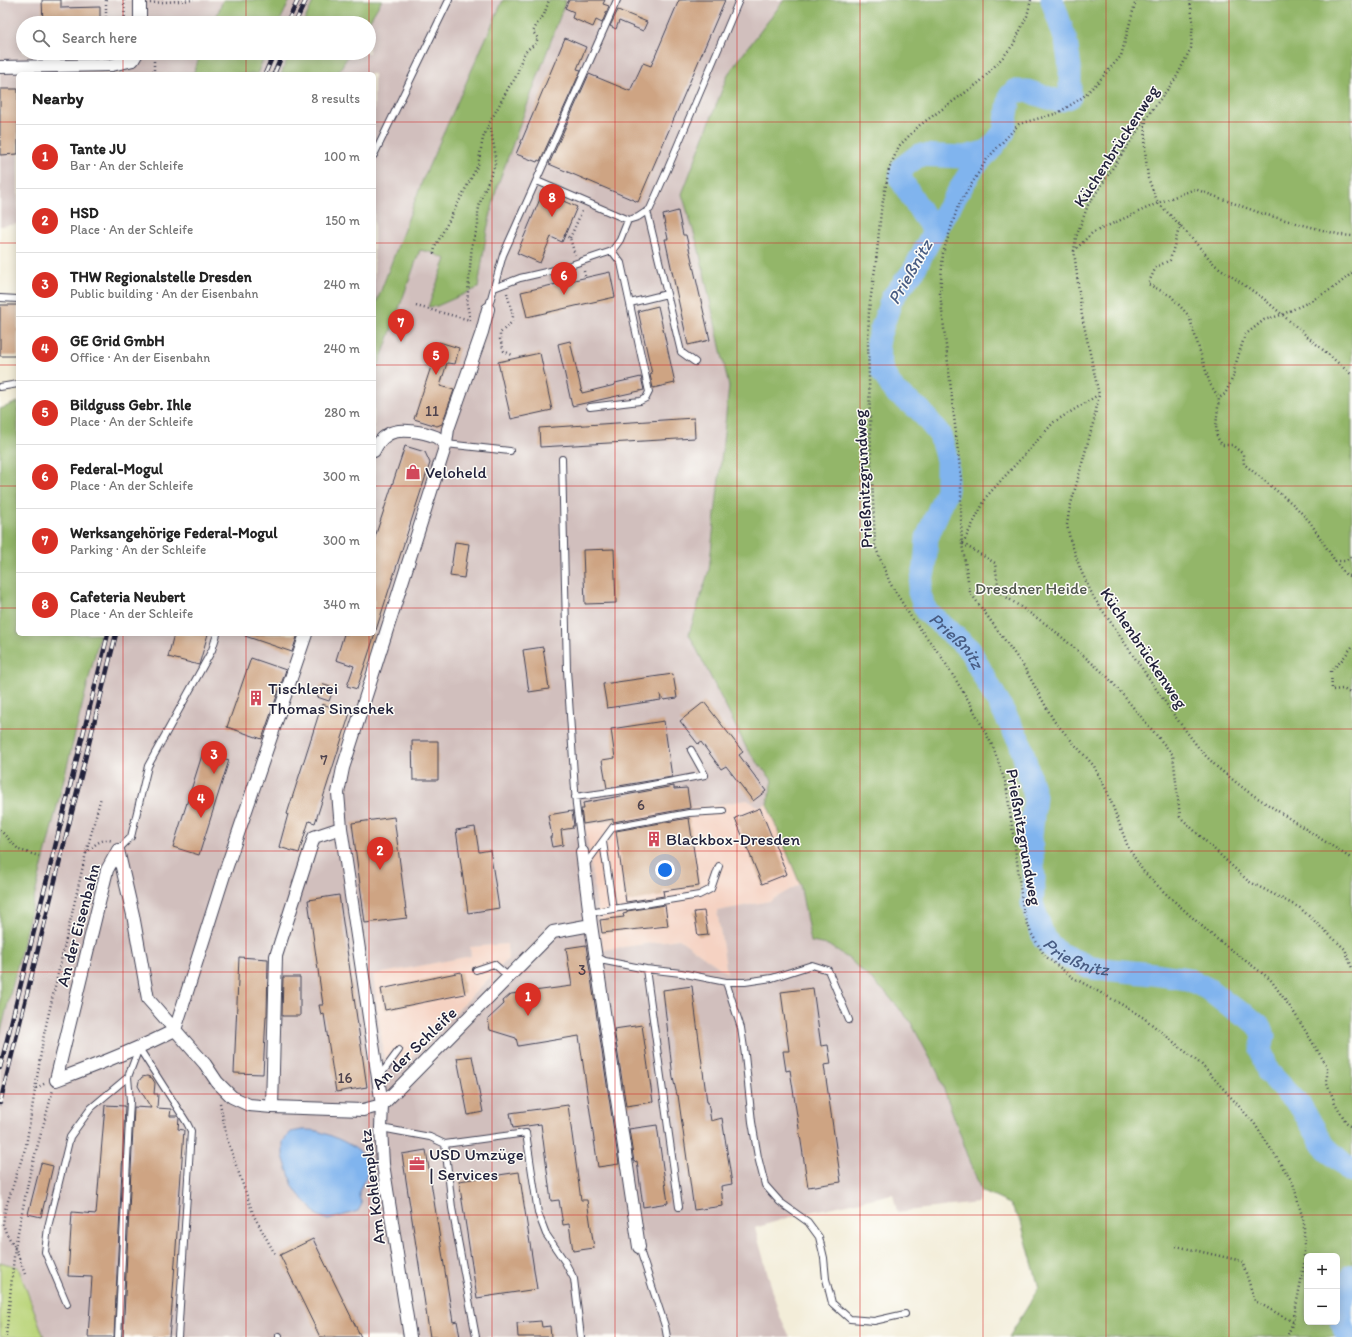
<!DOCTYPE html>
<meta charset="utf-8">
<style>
:root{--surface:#fff;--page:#f6f6f6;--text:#222;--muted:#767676;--line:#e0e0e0;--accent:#d93025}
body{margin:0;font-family:Itim,sans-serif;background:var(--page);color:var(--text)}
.controls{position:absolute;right:12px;bottom:12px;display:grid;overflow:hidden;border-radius:6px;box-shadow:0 2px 10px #0003}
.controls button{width:36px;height:36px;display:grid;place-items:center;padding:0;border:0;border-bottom:1px solid var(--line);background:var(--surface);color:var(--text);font:20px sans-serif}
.you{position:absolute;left:665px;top:870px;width:14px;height:14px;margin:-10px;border:3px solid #fff;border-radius:50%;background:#1a73e8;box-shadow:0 0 0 6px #1a73e833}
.badge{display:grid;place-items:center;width:26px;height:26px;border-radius:50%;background:var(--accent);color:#fff;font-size:13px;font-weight:700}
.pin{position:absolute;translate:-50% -33px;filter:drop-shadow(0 1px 2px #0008)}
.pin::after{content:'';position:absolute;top:21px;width:14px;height:12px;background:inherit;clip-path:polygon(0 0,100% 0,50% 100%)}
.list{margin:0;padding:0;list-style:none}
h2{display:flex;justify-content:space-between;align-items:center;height:52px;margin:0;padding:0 16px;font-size:17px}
h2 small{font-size:13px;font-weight:400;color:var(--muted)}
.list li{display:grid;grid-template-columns:26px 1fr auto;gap:12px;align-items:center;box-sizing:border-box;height:64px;padding:0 16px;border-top:1px solid var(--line)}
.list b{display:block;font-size:15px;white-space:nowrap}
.list p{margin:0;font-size:13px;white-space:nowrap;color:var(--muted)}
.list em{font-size:13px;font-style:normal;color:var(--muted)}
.icon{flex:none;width:22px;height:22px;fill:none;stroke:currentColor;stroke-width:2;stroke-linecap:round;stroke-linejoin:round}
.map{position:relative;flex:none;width:1352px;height:1337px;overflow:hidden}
.search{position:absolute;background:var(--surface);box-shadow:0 2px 10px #0003;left:16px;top:16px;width:360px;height:44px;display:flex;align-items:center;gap:10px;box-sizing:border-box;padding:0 14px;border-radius:22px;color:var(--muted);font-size:15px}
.panel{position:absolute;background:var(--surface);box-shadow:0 2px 10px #0003;left:16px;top:72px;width:360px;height:564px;border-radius:6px}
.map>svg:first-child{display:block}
</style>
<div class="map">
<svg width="1352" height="1337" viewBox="0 0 1352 1337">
<rect width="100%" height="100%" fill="#fdfcf7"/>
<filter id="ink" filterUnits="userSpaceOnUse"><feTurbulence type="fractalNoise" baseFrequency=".025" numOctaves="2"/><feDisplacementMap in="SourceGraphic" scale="8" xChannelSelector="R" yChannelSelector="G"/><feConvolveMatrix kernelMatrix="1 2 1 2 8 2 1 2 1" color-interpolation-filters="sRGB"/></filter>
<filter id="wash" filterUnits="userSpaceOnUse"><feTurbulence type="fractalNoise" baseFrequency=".012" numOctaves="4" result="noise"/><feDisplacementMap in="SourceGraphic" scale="16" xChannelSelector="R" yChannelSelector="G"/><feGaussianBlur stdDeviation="0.9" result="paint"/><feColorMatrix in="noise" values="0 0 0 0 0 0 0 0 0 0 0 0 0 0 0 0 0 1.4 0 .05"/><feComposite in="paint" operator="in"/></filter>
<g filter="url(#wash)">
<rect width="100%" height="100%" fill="#f3edd9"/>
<!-- built -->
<path fill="#f5d2c2" d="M747,800l12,7 8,-3 33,80 -30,17 -53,10 10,62 -48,-34 -76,11 -18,-125z
M507,944l1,15 -105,106 -7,2 -12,-9 -12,-83 99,-19 -1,-9z"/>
<!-- industrial -->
<path fill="#d1bfbd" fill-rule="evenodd" d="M0,0h223l-9,23h-191v30h178l-8,21h-175v150l-18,2z
M289,0h25l-11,23h-24z
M382,0h121l-80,179 -49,130v-235h-37l13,-21h19l-1,-30z
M566,0h218l-56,74 -46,120 16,52 31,141 -20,183 -19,64 58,117 25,30 -6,23 -8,3 -12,-7 -162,25 18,125 76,-11 48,34 -10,-62 53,-10 30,-17 11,58 17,3 21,14 36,33 25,29 28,52 43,118 -3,12 -81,9 -4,-18 -96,21 -42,13 24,86 11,23h-746l-26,-70 -18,-5v-227l100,-401h274v-256l46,-128 10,2 16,7 -17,47h8l41,-18 9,-58 10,-43zM507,944l1,15 -104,106 -8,2 -12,-9 -11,-83 98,-19 -1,-9z
M266,53h24l-9,21h-24z"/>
<!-- green -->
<path fill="#bad479" stroke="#6e7b5a" d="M0,1262l18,5 26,70h-44z"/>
<!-- forest -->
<path fill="#93b669" stroke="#5a6c52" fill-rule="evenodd" d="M223,0h67l-11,23h-65z
M314,0h68l-14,23h-65z
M503,0h63l-69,187 -10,43 -9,58 -41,18 -9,1 18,-48 -16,-7 -10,-2 -46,128v-69l49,-130z
M784,0h568v1337h-343l30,-49 -18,-66 -11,-18 -29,-13 -43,-118 -28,-52 -25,-29 -36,-33 -21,-14 -17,-3 -11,-58 -33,-80 6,-23 -25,-30 -59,-117 20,-64 20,-183 -31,-141 -16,-52 46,-120zM1307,1256h30v66h-30z
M201,53h65l-9,21h-64z
M290,53h60l-13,21h-56z
M18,402v232h82l-100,401v-626z"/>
<!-- water -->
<path fill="#80b4ee" stroke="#516b94" d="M302,1130c5,0 10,0 15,1 14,4 50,18 52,35 1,10 -10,18 -10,29 0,3 2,6 3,9l-4,7 -30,9 -11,-5 -8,-10 -10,-10 -6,-9 -10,-30v-15l8,-9z"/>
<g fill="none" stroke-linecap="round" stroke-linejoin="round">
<!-- river -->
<g stroke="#80b4ee" stroke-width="23">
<path id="s1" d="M1052,0l14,41 4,26v30l-12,4 -31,-10h-12l-5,5 -6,36 -15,19 -15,15 -23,38 -17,27 -20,39 -22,28 -15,44 5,29 13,21 25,18 20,25 7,25v30l-20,48 -2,29 -6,25 7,19 43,38 51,93 15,54 -4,41 3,42 -2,24 12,36 14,14 34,15 62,6 34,5 20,10 20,16 19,11 14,12 3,8 -3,15 7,21 33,35 24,40 27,25"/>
<path d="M934,231l-3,-6 -8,-10 -23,-37 3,-11 16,-12 46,2 24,-6"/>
<path d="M1347,1337c-10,-25 -8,-39 5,-62"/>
</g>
</g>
<g id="blocks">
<!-- building -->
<path fill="#cea483" d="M42,0h19v8l39,-1v16h-57z
M569,0h36l-2,4 6,2 -7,17 -6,-3 -3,7 -21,-9 2,-6 -9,-4z
M679,0h46l-87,202 -89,-38 40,-90 41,17 13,-28 8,3z
M618,10l29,12 -4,9 -24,-10 -3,8 -6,-3z
M565,38l21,9 -9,22 4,1 -41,91 -2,-1 -1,2 -21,-8z
M0,89h18v65l-18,1z
M543,192l34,15 -15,35 -11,-5 -11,26 -23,-10z
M678,211l5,24h3l24,105 -22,5 -23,-106h3l-5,-24z
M610,272l5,25 -88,20 -6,-25z
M0,305h18v51h-18z
M658,306l17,77 -22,5 -3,-13 2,-1 -14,-63z
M570,341l12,52 33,-8v-2l26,-6 3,13 -72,16 -14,-62z
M439,342l20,6 -4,16 -8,-1 -7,23 14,4 -12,34 -5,2 -23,-7z
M540,353l12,57 -41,9 -13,-57z
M694,418l1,20 -155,9 -1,-19z
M405,446l20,6 5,11 -54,167h-2v-90z
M455,542l14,2 -5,34 -14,-2z
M614,549l2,54 -31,1 -2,-54z
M174,634h34l-9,31 -31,-8z
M245,634h53l-6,18 -47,-16z
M344,634h31l-18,55 -10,-3 7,-20 -18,-6z
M543,647l6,42 -20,3 -6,-42z
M251,658l35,12 -24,69 -35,-12z
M673,674l4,24 -13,2 -4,-6 1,6 -54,8 -4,-24z
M321,684l13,4 -5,13 -12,-4z
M704,702l39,50 -4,3 27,36 -13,10 -27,-35 -5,3 -20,-27 -3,2 -18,-23z
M322,704l28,9 -35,110 -6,-2 -10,32 -20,-6 9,-33h-1z
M664,721l8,56 -65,11 -5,-28 13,-2 -4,-29z
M412,741h26v39h-25z
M203,752l26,8 -30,95 -26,-8z
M674,786v3l13,-1 3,20 -77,14v-3l-30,5 -2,-15h3l-1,-6z
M760,808l27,66 -25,10 -27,-66z
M572,811l2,15h-2l1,2 -12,2 2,15 -11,2 -2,-10h2l-4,-22z
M394,817l13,101 -42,5 -13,-100z
M689,818l10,68 -36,5 1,5 -38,6 -10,-71z
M475,827l4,25 11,-2 9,58 -31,5 -12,-83z
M339,895l28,192 -31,5 -12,-78 -3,1 -2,-10h4l-15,-105z
M665,905l3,21 -66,7 -2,-13 24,-3 -1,-3 4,-1v-2z
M704,911l4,24 -10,1 -4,-24z
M586,945l33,219 -21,3 -19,-131 -61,10 -2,-8 -26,-8 -2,-11 16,-15 -1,-3 8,-7 61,-8 -6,-38z
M239,957l29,2 -1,57h-1l-3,58 -29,-1z
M461,972l4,22 -80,16 -4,-21z
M283,977h17v39h-18z
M692,986l15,116h1l3,19 11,-3 10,66 -11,2 2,20 -29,4 -16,-115h-1l-4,-17 -10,-88z
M813,988l8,58 7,-1 3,19 -7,1 17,117 -33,5 -18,-117 -4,1 -3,-20h6l-8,-59z
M642,1025l11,77 -27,4 -12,-77z
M472,1056l11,56 -15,3 -11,-57z
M147,1076l5,2 3,5 -1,11h4l-1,14 14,1 -1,7h7l2,2 -1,11 6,1 -12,176 -3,31h-46l11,-230 17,1 -13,-22 1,-5 3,-4z
M105,1105l20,1 -11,231h-26l4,-60 -24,-1 4,-64 24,2z
M568,1105l13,95h6l7,48 -21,3 -4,-27 -6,1 -4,-25 -8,1 -10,-77 -28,4 -3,-15z
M657,1125l11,78 -25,4 -6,-46 -3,1 -5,-33z
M426,1150l27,172 4,-1 3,16h-30l-28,-183z
M41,1163l12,3 -12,51 -13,-3z
M519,1172l18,117 -60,9 -18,-117z
M313,1239l48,98h-41l-40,-82z
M541,1321l1,6 8,-1 1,11h-33l-1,-14z"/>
</g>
</g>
<g filter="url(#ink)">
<use href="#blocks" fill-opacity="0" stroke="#414053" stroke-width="1"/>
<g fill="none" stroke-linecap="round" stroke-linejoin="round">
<defs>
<path id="service" d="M374,155l75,-155
M537,181l91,39 10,-3 12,-8 18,-41 71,-168
M647,211l34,141 14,10
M494,288l26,-10 39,-9 53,-18 8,-11 8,-20
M0,298l18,1
M630,303l37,-9
M488,309l15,-54 114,-255
M0,387l18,-3
M590,407l50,-6 6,-3 3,-6 -28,-129 -9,-12
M446,444l64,7
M562,459l5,211 9,135 6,47
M575,797l56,-8 74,-14 -14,-25
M118,850l13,-13 17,-71 64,-116 5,-16
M585,865l28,-38 76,-14 34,-2
M613,909l86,-14 12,-6 8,-23
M589,913l24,-4 -10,-67
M596,956l9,5 41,8 35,4 45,9h19l27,-4 40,-13 16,5 21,50
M646,969l33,238
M476,970l18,-6 15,13
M726,982l15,46 4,27 7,67 6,35 7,28 15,17 28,20 11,15 5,21 2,21 6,24 18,16 24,2 31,-7
M139,1048l48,75 4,8 -13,206
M379,1077l20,-27
M381,1128l49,9 15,7 81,-11 12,80 8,21 19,28 9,17 7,58
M445,1144l7,64 24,129
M639,1247l26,79 2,11
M67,1304l-22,-52 3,-25 22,-90 21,-29 37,-31 11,-29
M118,1337l12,-236 -2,-24
M279,1337v-1"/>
<path id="minor" d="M140,0v23
M0,67l112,-2 21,-5 4,-7
M374,451c3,-7 7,-12 13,-16 11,-8 38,-3 49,2 3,2 7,5 10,7
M582,852l9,73 48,322
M56,1080l51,-210 11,-20 15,65 15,84 57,65 12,18 15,15 17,8 23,2 91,3 19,-5
M56,1080c41,-15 80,-30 119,-50l49,-155 82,-241
M382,1105l171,-173 38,-7
M272,1107l4,-151 38,-119 27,-9
M410,1337l-27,-173 -2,-36 1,-23 -41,-277 -3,-35 5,-25 103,-324 2,-15 34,-97 6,-23"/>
</defs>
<!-- service casing -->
<use href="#service" stroke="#414053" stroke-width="8"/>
<!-- minor casing -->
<use href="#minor" stroke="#414053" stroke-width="14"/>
<!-- path -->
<path stroke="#414053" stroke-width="2.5" stroke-dasharray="1 3" stroke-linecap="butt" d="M106,0v23
M124,0l1,23
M1031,0l-4,16 -14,29 -10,12 -23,25 -60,43 -21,21 -10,23 -8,42 -5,51 -7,47 -1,34 3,111 4,92 15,37 21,34 30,39 29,47 23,44 13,37 11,77 6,49 8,23 14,23 27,21 49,27 23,14 58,47 52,58 39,60 11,40v42l-11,57 -6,15
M1136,0l-15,56 -22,25 -16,16 -25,16 -39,11 -32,35 -29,47 -15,47 -3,40 21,185v40l1,26 8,48 54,75 30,54 40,45 13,25 21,56 15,24 20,20 51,46 56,42 25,35 32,52v17l8,20 11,19 6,6
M1190,0l3,21 -2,27 -15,30 -30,40 -58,87 -12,32 -2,14 8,65 17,79 -5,25 -25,91 -2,14 3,14 11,32 13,27 80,117 27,36 17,17 29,23 105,68
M150,3l44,-3
M154,53v21
M1146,118l-1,31 3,29 10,25 22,22 35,40 48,33 89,77
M1180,225l-10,35 -14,7 -8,17 23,12 18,20 21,68 9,14
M564,235l6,3 5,17
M570,238l13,-29
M1074,251l18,-18 66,-30 37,-14 68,25 78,21 11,1
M434,254l1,-7 43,-82 5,-27 7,-16 20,-37c12,-11 7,-33 25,-40l3,-7 -5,-6 4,-8 7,-9 5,-15
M584,271l1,5
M1352,273l-17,14 -26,15 -28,13 -17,5 -19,15 -10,31 -2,11 -8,17 -6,4 -3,28 1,11 5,8h10l11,9 1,10 50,41 16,17 25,39h10l7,-5
M507,293l6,23 -1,6 -12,11v6l4,12 8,4
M416,306l54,14
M470,320l-3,-16 5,-60 6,-18v-14l3,-13 14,-34v-13l-5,-27
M963,543l24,-47 67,-74 44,-27
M963,544l32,19 4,29 51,35 57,49 66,79 7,62 68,64 52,27 45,41 7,19
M1335,561l11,14 6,2
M1352,647l-11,14 -10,10 1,19 11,-1 9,5
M0,830l19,20 20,6
M86,853c7,-7 16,-16 26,-12
M36,1088l10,-5
M220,1103l7,36 9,26 18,51 21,38
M1176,1246l66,15 13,40 38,21
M25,1274l-10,-27 15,-74 23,-83
M6,1337l9,-90 -9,-14 -3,-9 2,-14 21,-64 18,-112 42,-181 15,-56"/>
<!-- service -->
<use href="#service" stroke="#fff" stroke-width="6"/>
<!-- minor -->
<use href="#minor" stroke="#fff" stroke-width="12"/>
<defs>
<path id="rail" d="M287,23l11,-23
M295,23l11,-23
M265,74l9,-21
M274,74l9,-21
M0,1068l108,-434
M0,1103l116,-469"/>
</defs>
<!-- rail casing -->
<use href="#rail" stroke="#22223b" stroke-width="4.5"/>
<!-- rail -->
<use href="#rail" stroke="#fdfcf7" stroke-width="3" stroke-dasharray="9" stroke-linecap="butt"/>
</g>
</g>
<!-- grid -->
<path fill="none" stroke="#d62828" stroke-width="1" stroke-opacity="0.55" d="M123,0v23M246,0v23M369,0v23M492,0v1337M615,0v1337M737,0v1337M860,0v1337M983,0v1337M1106,0v1337M1229,0v1337M123,53v21M246,53v21M369,53v21M0,122h18M374,122h978M0,243h18M374,243h978M0,365h18M374,365h978M0,486h18M374,486h978M0,608h18M374,608h978M123,634v703M246,634v703M369,634v703M0,729h1352M0,851h1352M0,972h1352M0,1094h1352M0,1215h1352"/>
<!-- icons -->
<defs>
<symbol id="shop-bare" viewBox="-9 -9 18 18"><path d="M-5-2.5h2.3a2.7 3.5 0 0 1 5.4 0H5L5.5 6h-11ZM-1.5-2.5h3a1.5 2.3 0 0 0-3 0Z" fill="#d1495b" stroke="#fdfcf7" stroke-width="2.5" paint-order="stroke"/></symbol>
<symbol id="building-bare" viewBox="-9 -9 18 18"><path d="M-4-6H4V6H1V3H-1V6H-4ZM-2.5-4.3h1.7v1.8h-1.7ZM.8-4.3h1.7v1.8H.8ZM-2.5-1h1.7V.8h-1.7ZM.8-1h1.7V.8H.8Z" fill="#d1495b" stroke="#fdfcf7" stroke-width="2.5" paint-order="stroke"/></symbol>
<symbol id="office-bare" viewBox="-9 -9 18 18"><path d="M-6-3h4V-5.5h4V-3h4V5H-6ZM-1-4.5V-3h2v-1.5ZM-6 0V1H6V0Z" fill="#d1495b" stroke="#fdfcf7" stroke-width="2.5" paint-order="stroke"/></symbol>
</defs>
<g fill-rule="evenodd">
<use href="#shop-bare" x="402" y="461" width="22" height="22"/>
<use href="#building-bare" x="245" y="687" width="22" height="22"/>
<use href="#building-bare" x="643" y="828" width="22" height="22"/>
<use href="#office-bare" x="406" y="1153" width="22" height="22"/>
</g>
<g text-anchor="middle" stroke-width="3" stroke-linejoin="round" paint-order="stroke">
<!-- number labels -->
<g font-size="15" fill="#4d424d">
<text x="432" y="416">11</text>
<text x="324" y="765">7</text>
<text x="641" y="810">6</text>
<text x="582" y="975">3</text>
<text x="345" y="1083">16</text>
</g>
<!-- street labels -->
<g font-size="17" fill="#22223b" stroke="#fdfcf7">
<text transform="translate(1116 146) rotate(-57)" y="6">Küchenbrückenweg</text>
<text transform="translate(863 479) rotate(-93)" y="6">Prießnitzgrundweg</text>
<text transform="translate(1144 648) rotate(56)" y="6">Küchenbrückenweg</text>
<text transform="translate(1024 837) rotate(80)" y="6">Prießnitzgrundweg</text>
<text transform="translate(78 925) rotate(-75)" y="6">An der Eisenbahn</text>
<text transform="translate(414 1048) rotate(-44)" y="6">An der Schleife</text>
<text transform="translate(372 1187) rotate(-97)" y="6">Am Kohlenplatz</text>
</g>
<!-- poi labels -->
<g font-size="17" fill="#22223b" stroke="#fdfcf7" text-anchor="start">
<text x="425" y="478">Veloheld</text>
<text x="268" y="694">Tischlerei<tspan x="268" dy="20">Thomas Sinschek</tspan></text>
<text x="666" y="845">Blackbox-Dresden</text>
<text x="429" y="1160">USD Umzüge<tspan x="429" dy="20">| Services</tspan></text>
</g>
<!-- park labels -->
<g font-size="17" fill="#50574e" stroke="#fdfcf7">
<text x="1031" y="594">Dresdner Heide</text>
</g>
<!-- water labels -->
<g font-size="18" font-style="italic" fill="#485c83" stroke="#fdfcf7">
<text transform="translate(910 272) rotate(-60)" y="6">Prießnitz</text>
<text dy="6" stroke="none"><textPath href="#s1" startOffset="791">Prießnitz</textPath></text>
<text dy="6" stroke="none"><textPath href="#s1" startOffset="1151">Prießnitz</textPath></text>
</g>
</g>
</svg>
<div class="controls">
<button>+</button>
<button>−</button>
</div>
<div class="you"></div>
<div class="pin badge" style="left:528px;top:1016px">1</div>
<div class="pin badge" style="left:380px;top:870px">2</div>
<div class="pin badge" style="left:214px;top:774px">3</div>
<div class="pin badge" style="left:201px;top:818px">4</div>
<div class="pin badge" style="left:436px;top:375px">5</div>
<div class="pin badge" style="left:564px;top:295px">6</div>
<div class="pin badge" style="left:401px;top:342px">7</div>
<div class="pin badge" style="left:552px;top:217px">8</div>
<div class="search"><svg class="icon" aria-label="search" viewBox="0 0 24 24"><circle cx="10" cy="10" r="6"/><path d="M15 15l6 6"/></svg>Search here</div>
<section class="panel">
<h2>Nearby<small>8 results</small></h2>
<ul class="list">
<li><span class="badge">1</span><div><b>Tante JU</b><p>Bar · An der Schleife</p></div><em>100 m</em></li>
<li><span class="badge">2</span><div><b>HSD</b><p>Place · An der Schleife</p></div><em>150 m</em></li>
<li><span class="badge">3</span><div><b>THW Regionalstelle Dresden</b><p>Public building · An der Eisenbahn</p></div><em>240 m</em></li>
<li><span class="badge">4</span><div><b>GE Grid GmbH</b><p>Office · An der Eisenbahn</p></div><em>240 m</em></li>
<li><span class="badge">5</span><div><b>Bildguss Gebr. Ihle</b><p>Place · An der Schleife</p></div><em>280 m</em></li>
<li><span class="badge">6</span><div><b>Federal-Mogul</b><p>Place · An der Schleife</p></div><em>300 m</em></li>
<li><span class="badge">7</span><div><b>Werksangehörige Federal-Mogul</b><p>Parking · An der Schleife</p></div><em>300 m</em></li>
<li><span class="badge">8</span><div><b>Cafeteria Neubert</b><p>Place · An der Schleife</p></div><em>340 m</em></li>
</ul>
</section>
</div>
